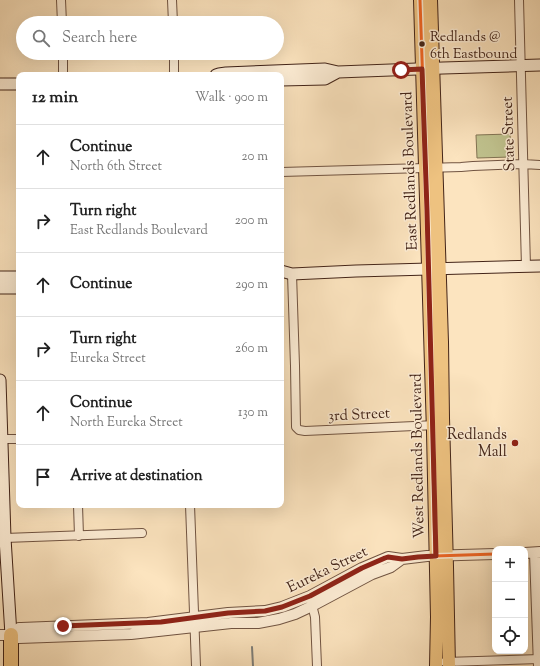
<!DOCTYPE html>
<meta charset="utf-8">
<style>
:root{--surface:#fff;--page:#f6f6f6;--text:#222;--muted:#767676;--line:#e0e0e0}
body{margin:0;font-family:"Sorts Mill Goudy",serif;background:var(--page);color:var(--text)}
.controls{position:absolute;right:12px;bottom:12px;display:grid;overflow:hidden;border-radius:8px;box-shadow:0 4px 16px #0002}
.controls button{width:36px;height:36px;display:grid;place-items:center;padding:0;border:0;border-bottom:1px solid var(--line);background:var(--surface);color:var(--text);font:20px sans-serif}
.stop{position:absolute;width:12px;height:12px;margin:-9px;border:3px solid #8f2418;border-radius:50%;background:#fff}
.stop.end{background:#8f2418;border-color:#fff;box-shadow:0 1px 4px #0008}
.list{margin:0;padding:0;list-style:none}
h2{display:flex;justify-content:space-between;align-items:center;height:52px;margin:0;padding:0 16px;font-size:17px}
h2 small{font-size:13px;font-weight:400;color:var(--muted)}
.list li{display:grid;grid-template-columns:26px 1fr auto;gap:12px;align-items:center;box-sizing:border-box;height:64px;padding:0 16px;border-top:1px solid var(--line)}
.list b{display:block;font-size:15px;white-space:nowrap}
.list p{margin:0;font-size:13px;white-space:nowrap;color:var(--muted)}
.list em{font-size:13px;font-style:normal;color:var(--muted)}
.icon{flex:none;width:22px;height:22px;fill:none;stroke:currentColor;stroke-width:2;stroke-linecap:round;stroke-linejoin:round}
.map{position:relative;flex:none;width:540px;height:666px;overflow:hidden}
.search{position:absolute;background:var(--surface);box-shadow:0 4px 16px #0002;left:16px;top:16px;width:268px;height:44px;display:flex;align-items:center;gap:10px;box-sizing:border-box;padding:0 14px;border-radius:22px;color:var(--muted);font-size:15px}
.panel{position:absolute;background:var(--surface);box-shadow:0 4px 16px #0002;left:16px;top:72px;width:268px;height:436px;border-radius:8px}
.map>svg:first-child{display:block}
</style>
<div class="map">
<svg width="540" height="666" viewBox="0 0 540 666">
<rect width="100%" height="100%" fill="#fce4bf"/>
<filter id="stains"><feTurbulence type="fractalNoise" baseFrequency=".005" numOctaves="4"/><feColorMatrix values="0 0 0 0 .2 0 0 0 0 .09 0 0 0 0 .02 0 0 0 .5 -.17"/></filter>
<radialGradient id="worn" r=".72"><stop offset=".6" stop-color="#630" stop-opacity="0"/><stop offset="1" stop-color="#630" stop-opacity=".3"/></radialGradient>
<!-- green -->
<path fill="#c1c490" stroke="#827454" d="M510,134l1,23 -34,1 -1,-23z"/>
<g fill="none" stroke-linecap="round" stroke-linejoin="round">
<!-- stream -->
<path stroke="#7d7f7b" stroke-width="2" d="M252,647l1,19"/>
<defs>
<path id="minor" d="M61,0l1,23
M172,0l1,23
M519,0l7,267
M63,53v22
M174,53v22
M281,172l180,-5 12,-1 50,-2 17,1
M292,274l3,92 1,61 3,3 6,1 131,-6
M2,439h17
M78,505l1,31
M190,505l6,161
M5,538l137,-5
M311,601l4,16 2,49
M445,662l95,-3"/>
<path id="tertiary" d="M525,553l15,-1
M535,553l4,113
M0,635h11l8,3 112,-4 100,-11h27l21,-4 16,-5 17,-8 60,-32 19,-7 11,-8
M11,635l8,-7h2l127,-5 80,-10 37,-2 17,-4 28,-11 52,-28 26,-11 14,2 25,-3 68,-2"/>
<path id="secondary" d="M216,75l3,-1 7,-1 99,-4 13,3 105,-4 97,-3
M281,80l44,-1 13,-7
M0,84h19
M281,271l11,3 64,-3 184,-5
M0,277h19
M0,288h19
M0,380l5,158 6,97"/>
<path id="primary" d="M420,0l13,432 4,185 -1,49
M431,0l11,342 1,76 4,149 2,99"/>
<path id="motorway" d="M11,666v-31"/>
</defs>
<!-- minor casing -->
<use href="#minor" stroke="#715442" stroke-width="10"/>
<!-- tertiary casing -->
<use href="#tertiary" stroke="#715442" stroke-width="12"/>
<!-- secondary casing -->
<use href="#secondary" stroke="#432418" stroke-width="13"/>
<!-- primary casing -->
<use href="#primary" stroke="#432418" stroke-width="14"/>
<!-- motorway casing -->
<use href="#motorway" stroke="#432418" stroke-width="16"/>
<!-- minor -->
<use href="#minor" stroke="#fdedd5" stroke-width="8"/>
<!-- tertiary -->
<use href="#tertiary" stroke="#fdedd5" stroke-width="10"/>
<!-- secondary -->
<use href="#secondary" stroke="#fdedd5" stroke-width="11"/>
<!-- primary -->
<use href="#primary" stroke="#eec280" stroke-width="12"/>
<!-- motorway -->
<use href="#motorway" stroke="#eec280" stroke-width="14"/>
<defs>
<path id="bus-1" d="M420,0l8,233 7,323 60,-2"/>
</defs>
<!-- bus-1 casing -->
<use href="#bus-1" stroke="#fdedd5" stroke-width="6"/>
<!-- bus-1 -->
<use href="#bus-1" stroke="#f26522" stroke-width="3"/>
</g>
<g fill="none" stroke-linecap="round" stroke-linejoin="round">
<!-- route -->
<path stroke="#8f2418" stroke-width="5" d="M63,626l98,-4 67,-9 37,-2 17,-4 28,-11 52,-28 23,-10 3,-1 14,2 16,-2 18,-1 -9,-346 -5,-141 -21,1"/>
</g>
<!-- markers -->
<circle fill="#432418" stroke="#fdedd5" stroke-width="1.5" cx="422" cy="44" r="3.5"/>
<circle fill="#8f2418" stroke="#fdedd5" stroke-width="1.5" cx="515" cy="443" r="4"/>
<g text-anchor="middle" stroke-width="3" stroke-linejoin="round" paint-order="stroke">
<!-- bus labels -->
<g font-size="14" fill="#432418" stroke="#fdedd5" text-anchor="start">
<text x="430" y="41">Redlands @<tspan x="430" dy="17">6th Eastbound</tspan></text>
</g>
<!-- street labels -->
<g font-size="15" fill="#432418" stroke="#fdedd5">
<text transform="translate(508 134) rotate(-92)" y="5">State Street</text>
<text transform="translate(409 171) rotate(-92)" y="5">East Redlands Boulevard</text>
<text transform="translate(359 414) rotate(-3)" y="5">3rd Street</text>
<text transform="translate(417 456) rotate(-91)" y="5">West Redlands Boulevard</text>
<text transform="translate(327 569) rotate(-26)" y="5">Eureka Street</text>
</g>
<!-- poi labels -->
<g font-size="15" fill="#432418" stroke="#fdedd5" text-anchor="end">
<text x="507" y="439">Redlands<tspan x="507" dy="17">Mall</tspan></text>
</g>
</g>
<rect width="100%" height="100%" filter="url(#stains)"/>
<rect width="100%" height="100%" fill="url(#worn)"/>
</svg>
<div class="controls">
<button>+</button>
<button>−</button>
<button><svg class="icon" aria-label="locate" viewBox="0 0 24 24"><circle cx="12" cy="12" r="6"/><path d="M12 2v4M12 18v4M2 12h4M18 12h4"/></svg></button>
</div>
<div class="stop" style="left:401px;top:70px"></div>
<div class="stop end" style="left:63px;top:626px"></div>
<div class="search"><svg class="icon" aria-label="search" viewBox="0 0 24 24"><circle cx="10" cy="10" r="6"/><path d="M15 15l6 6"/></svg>Search here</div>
<section class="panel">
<h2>12 min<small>Walk · 900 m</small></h2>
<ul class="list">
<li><svg class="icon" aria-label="ahead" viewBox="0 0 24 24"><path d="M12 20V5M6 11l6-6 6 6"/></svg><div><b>Continue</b><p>North 6th Street</p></div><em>20 m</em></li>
<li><svg class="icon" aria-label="right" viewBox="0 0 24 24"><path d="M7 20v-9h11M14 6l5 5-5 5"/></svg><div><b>Turn right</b><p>East Redlands Boulevard</p></div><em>200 m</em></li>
<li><svg class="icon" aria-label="ahead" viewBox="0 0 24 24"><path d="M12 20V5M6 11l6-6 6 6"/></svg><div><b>Continue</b></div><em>290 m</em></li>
<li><svg class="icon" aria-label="right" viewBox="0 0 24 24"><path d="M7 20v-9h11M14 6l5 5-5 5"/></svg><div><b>Turn right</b><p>Eureka Street</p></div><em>260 m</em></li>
<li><svg class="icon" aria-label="ahead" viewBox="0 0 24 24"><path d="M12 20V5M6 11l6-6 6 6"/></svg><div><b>Continue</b><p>North Eureka Street</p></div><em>130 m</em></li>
<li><svg class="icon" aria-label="arrive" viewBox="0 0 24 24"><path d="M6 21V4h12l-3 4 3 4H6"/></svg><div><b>Arrive at destination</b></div></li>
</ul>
</section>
</div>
